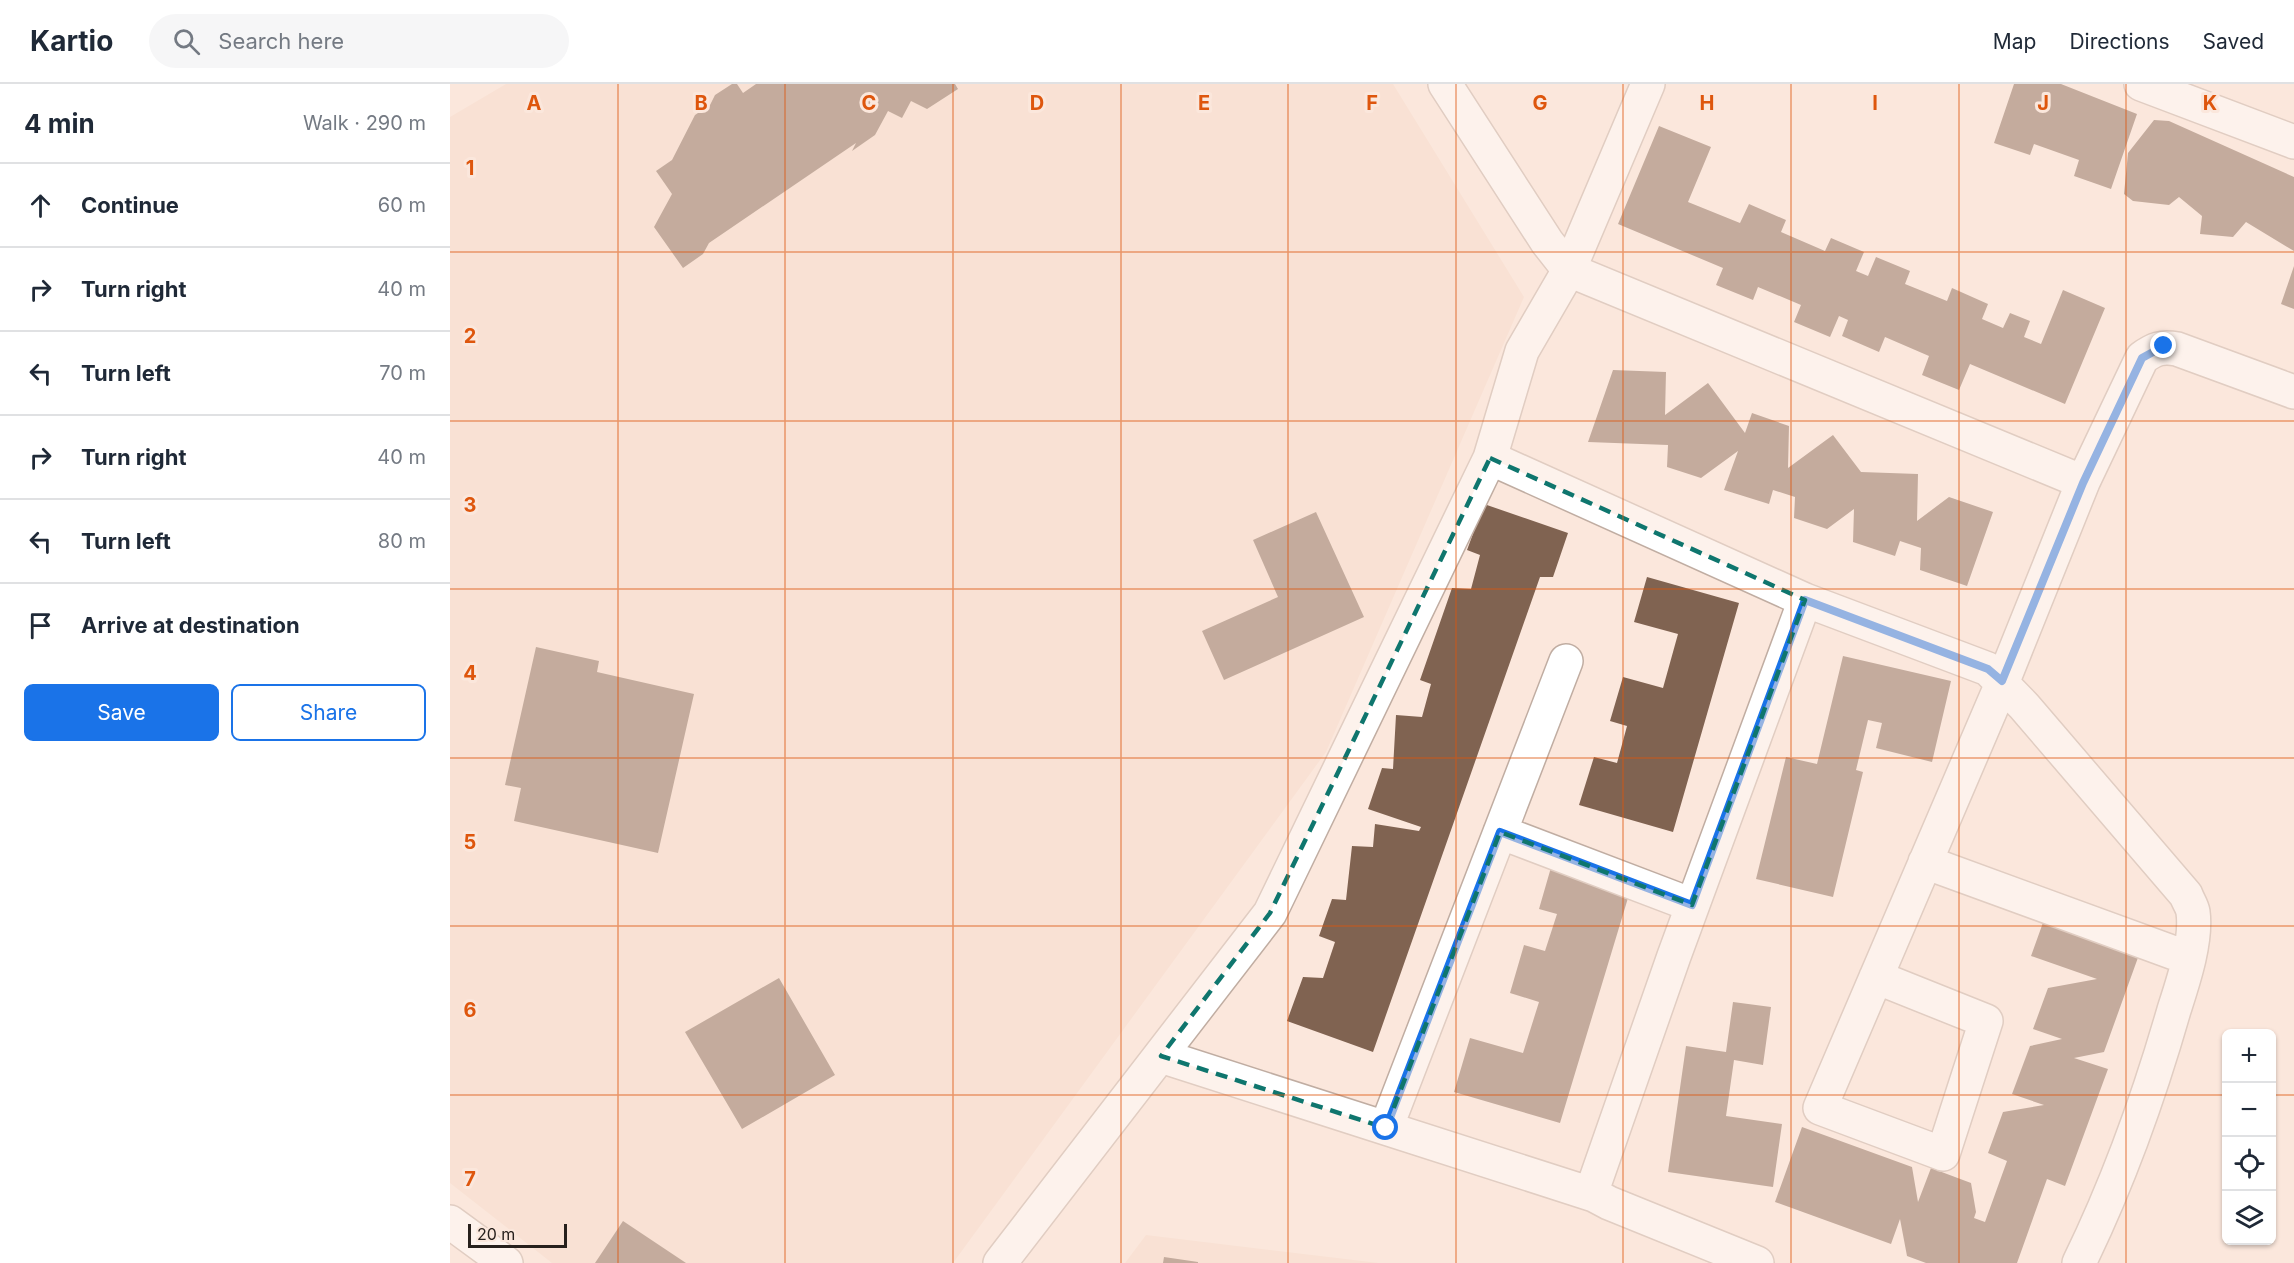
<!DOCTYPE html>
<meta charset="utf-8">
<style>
:root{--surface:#fff;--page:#f6f6f7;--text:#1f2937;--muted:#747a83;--line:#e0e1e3;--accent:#1a73e8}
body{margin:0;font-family:Inter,sans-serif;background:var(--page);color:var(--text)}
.controls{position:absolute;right:18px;bottom:18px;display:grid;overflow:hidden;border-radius:9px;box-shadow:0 2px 4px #0004}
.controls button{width:54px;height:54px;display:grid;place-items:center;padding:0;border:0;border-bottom:2px solid var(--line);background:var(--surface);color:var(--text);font:30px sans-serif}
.scale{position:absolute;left:18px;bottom:15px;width:99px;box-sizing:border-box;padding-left:6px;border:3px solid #27201c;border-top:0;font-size:16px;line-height:21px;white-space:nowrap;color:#27201c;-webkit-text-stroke:4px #fbe7dc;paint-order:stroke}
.stop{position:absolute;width:18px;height:18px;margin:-14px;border:4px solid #1a73e8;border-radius:50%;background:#fff}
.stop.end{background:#1a73e8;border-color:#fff;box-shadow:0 2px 6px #0008}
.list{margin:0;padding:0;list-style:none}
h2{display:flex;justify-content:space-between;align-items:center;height:78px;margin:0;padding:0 24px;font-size:26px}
h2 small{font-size:20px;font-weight:400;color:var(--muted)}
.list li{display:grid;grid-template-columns:39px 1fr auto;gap:18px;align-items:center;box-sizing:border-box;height:84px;padding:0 24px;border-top:2px solid var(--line)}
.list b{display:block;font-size:22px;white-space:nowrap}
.list em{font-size:20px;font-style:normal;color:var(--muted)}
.actions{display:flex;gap:12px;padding:18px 24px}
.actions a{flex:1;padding:14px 0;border:2px solid var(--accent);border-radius:9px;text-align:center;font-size:21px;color:var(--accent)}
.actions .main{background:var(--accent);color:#fff}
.icon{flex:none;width:33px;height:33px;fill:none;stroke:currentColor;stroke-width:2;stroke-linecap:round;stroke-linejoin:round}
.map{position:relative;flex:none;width:1844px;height:1179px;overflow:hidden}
header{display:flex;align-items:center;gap:36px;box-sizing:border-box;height:84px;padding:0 30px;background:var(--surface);border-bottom:2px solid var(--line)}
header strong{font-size:28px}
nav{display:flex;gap:33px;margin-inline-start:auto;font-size:21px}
.search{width:420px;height:54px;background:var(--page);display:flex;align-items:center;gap:15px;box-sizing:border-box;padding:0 21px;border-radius:33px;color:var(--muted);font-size:22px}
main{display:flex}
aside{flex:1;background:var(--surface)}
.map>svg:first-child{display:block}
</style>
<header>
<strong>Kartio</strong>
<div class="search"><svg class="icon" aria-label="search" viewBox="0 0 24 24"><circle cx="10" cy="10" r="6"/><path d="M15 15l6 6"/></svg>Search here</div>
<nav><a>Map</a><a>Directions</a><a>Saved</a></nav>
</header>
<main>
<aside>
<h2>4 min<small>Walk · 290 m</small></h2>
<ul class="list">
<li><svg class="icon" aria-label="ahead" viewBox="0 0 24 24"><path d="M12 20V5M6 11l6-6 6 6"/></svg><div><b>Continue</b></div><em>60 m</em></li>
<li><svg class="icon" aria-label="right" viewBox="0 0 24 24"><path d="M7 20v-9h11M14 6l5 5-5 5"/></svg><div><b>Turn right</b></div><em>40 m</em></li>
<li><svg class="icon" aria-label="left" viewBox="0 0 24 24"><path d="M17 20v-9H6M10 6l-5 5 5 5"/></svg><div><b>Turn left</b></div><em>70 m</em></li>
<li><svg class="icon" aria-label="right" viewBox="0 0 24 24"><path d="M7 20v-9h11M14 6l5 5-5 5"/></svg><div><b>Turn right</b></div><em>40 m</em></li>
<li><svg class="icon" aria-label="left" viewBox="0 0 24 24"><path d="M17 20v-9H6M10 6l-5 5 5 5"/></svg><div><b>Turn left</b></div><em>80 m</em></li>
<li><svg class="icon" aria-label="arrive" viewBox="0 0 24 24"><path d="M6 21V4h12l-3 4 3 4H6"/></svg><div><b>Arrive at destination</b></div></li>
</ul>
<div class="actions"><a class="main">Save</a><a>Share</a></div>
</aside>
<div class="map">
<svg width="1844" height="1179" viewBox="0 0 1844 1179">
<rect width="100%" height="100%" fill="#fbe7dc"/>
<!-- built -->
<path fill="#f5daca" d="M56,0h887l131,213 -198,455 -373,511h-401l-102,-80v-1066z
M696,1151l233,28h-254z"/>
<!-- building -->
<path fill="#806351" d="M282,0h5l6,9 13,-9h199l3,5 -31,20 -16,-8 -9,17 -14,-7 -13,24 -23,16 4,-8 -147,100 -6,11 -20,14 -29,-41 18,-33 -16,-23 16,-11 23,-45 15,-10 5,-10z
M1564,0h47l76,30 -26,75 -37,-13 5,-16 -45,-16 -4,11 -36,-12z
M1704,36l15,1 125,56v74l-48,-29 -13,15 -33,-3 2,-18 -23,-19 -10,8 -36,-4 -9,-7 4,-41z
M1209,42l52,21 -23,55 52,21 9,-19 37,16 -5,12 44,19 6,-13 33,14 -8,19 12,5 8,-19 34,14 -5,13 42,17 5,-13 36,16 -6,15 21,9 7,-15 20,8 -6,16 17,7 22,-54 42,18 -40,96 -95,-40 -11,26 -37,-15 7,-19 -44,-19 -6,15 -37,-16 6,-16 -9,-4 -9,21 -36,-15 7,-17 -43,-18 -5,13 -37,-15 7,-17 -105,-44z
M1844,182v43l-13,-5z
M1163,286l53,2 -1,43 43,-32 37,50 7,-20 37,13 -1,42 45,-33 28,37 57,2 -1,47 32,-24 44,15 -26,74 -47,-16 1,-22 -21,-7 -5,15 -42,-14 1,-33 -27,20 -33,-11 1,-21 -22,-7 -4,14 -45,-14 14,-39 -37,27 -34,-11 1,-22 -80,-3z
M1034,420l84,29 -15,44h-13l-167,475 -86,-31 16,-44 20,1 12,-36 -16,-6 13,-37 14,1 6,-54 21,1 2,-23 44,7 2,-4 -53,-18 14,-41 11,1 3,-54 26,2 9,-33 -11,-4 32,-92 19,1 9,-34 -13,-5z
M866,428l48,105 -140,63 -22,-49 76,-34 -25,-57z
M1197,493l92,26 -66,229 -94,-27 15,-48 23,6 10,-37 -17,-5 13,-44 40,11 15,-54 -44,-12z
M86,563l63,14 -2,11 97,22 -36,159 -144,-32 7,-33 -16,-3z
M1393,572l108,25 -19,81 -56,-14 6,-25 -14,-3 -12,50 7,2 -30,125 -77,-18 30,-122 31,7z
M1102,780l79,24 -71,235 -106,-31 16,-54 53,15 16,-51 -29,-9 14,-48 21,6 12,-37 -18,-5z
M1595,833l95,35 -36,100 -30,6 34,11 -43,117 -18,-7 -30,84h-91l-19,-7 -7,-37 -9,25 -116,-42 27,-75 110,40 6,35 13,-34 40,15 5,29 -2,6 11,4 22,-61 -19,-8 15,-41 41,-7 -32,-11 18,-48 32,-7 -29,-10 15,-41 49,-9 -66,-23z
M329,894l56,97 -93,54 -57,-97z
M1283,918l38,5 -8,58 -29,-5 -8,56 56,8 -9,63 -105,-15 18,-126 40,6z
M173,1137l63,42h-91z
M714,1173l34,5v1h-35z"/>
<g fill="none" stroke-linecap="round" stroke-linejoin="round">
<defs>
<path id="minor" d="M1198,0l-79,186 514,212
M1691,0l153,58
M1040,374l315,142 183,69 36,37 162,189c2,6 6,11 7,17 4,29 -10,70 -19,98 -25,87 -55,171 -95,253
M1050,748l192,73
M1475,778l263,96
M1426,893l110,44 -43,133 -123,-46 183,-427 80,-199 59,-124c12,-9 20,-12 35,-9l117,43
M711,972l433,139
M936,1044l180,-467
M0,1138l56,41
M550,1179l270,-350 220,-455 32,-107 47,-81 -22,-28 -102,-158
M1307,1179l-148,-60 -15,-8v-10l80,-229 131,-356"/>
</defs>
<!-- minor casing -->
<use href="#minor" stroke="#c0ada2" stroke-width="36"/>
<!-- minor -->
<use href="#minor" stroke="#fff" stroke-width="33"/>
</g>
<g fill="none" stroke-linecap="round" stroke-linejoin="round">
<!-- route -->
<path stroke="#1a73e8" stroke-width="8" d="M936,1044l114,-296 192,73 113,-305 183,69 14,12 81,-198 59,-125 22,-12"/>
</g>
<!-- marked area -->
<path d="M0 0H1844V1179H0ZM1040,374l315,142 -113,305 -192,-73 -114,296 -225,-72 109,-143z" fill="#fbe7dc" fill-opacity=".55" fill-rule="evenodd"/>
<path fill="none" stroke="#0f766e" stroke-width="4.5" stroke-dasharray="12 8" stroke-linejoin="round" d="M1040,374l315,142 -113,305 -192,-73 -114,296 -225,-72 109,-143z"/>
<!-- grid -->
<path fill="none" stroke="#de560d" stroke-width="1.5" stroke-opacity="0.55" d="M168,0v1179M335,0v1179M503,0v1179M671,0v1179M838,0v1179M1006,0v1179M1173,0v1179M1341,0v1179M1509,0v1179M1676,0v1179M0,168h1844M0,337h1844M0,505h1844M0,674h1844M0,842h1844M0,1011h1776M1822,1011h22"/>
<g font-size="20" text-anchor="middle" font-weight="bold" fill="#de560d" stroke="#fbe7dc" stroke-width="6" stroke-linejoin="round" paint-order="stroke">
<text x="84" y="26">A</text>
<text x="251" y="26">B</text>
<text x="419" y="26">C</text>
<text x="587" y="26">D</text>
<text x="754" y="26">E</text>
<text x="922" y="26">F</text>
<text x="1090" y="26">G</text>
<text x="1257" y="26">H</text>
<text x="1425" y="26">I</text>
<text x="1593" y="26">J</text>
<text x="1760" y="26">K</text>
<text x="20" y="91">1</text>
<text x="20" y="259">2</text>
<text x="20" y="428">3</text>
<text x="20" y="596">4</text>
<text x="20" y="765">5</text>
<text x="20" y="933">6</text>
<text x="20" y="1102">7</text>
</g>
</svg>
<div class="controls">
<button>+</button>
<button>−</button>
<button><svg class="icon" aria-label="locate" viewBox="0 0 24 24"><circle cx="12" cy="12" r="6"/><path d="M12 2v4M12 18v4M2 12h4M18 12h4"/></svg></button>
<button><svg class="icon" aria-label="layers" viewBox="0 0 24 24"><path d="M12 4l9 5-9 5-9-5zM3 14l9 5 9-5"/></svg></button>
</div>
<div class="scale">20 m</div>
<div class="stop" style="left:936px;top:1044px"></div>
<div class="stop end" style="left:1714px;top:262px"></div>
</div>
</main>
